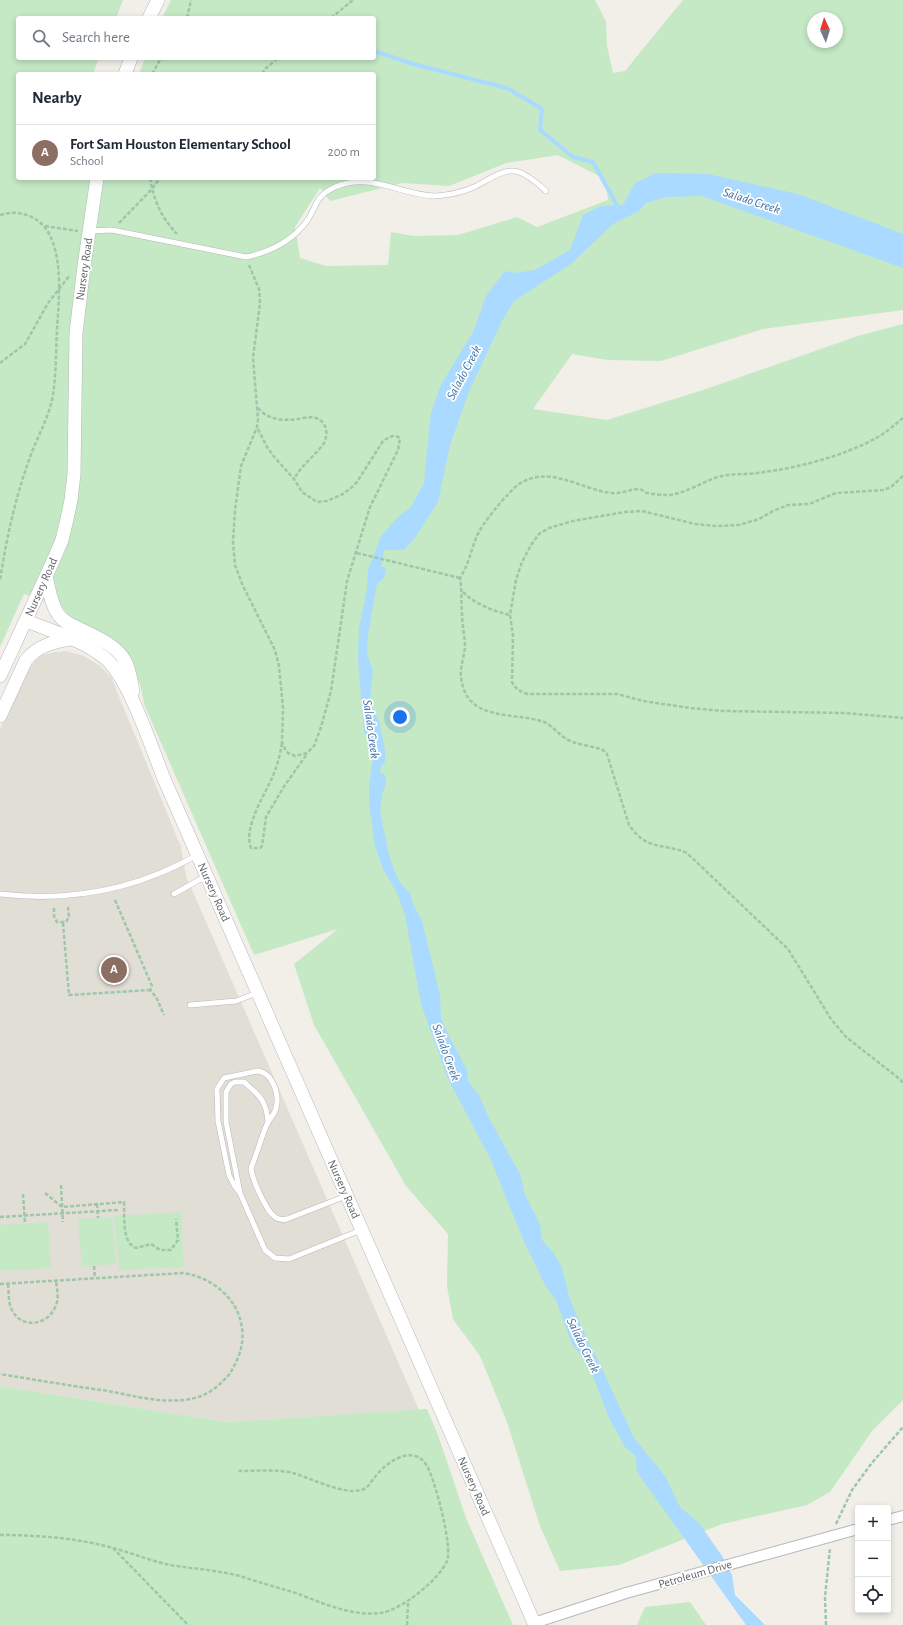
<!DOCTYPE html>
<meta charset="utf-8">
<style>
:root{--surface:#fff;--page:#f2f2f3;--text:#1f2937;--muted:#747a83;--line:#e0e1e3;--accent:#7c3aed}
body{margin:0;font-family:"Alegreya Sans",sans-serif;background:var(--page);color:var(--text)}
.controls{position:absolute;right:12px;bottom:12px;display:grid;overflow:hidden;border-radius:4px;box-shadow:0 2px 6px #0003}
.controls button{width:36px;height:36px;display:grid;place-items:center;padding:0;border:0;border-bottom:1px solid var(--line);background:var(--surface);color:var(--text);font:20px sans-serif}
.compass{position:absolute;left:807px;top:12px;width:36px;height:36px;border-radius:50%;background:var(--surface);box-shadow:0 2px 6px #0003;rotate:356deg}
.you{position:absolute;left:400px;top:717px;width:14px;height:14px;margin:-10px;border:3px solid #fff;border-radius:50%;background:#1a73e8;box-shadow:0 0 0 6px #1a73e833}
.badge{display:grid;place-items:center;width:26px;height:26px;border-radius:50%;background:var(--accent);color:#fff;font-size:13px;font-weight:700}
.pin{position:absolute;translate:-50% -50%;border:2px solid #fff;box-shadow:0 1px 4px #0006}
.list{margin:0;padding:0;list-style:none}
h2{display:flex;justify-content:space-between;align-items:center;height:52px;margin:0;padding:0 16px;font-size:17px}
h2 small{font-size:13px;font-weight:400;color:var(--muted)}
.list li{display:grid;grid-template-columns:26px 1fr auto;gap:12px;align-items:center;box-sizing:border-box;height:56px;padding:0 16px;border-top:1px solid var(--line)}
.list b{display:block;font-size:15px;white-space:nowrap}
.list p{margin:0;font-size:13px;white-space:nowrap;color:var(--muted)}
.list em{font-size:13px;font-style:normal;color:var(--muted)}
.icon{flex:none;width:22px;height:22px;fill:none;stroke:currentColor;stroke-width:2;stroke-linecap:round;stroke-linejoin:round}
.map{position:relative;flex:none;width:903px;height:1625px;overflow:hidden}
.search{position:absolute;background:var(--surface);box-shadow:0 2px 6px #0003;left:16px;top:16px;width:360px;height:44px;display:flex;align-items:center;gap:10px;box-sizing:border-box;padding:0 14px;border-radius:4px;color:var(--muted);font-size:15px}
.panel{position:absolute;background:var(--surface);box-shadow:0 2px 6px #0003;left:16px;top:72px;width:360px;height:108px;border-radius:4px}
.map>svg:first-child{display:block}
</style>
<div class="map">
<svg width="903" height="1625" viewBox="0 0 903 1625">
<rect width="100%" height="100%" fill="#f1efe8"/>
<!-- education -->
<path fill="#e1ded6" d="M66,651l18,5 16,10 11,11 70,170 5,29 233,534 -193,12 -226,-36v-657l28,-59 7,-9 8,-6 12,-3z"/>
<!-- green -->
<path fill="#c5e8c5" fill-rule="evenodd" d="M0,0h123l-7,18h-98v40h81l-6,16h-75v104h356v-104h-235l6,-16h229v-40h-212l9,-18h424l11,22 1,24 6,27 12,-2 58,-71h220v310l-140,19 -102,32 -53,-1 -36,-6 -39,55 74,11 96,-30 155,-54 45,-12v1076l-31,31 -42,61 -23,13 -85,19 -103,41 -59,6 -20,-45 -33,-104 -27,-66 -27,-37 -6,-33 1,-52 -42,-48 -92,-161 -20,-61 44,-35 -84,26 -110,-251 -3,-17 -6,-15 -63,-52 -10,-13 -38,-13 -24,53zM813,18h24v24h-24zM558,155l41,21 8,15 1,9 -71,27 -20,-10 -59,18 -45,1 -22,-4 -3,33 -62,1 -26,-8 -5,-31 25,-39 10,13 72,-18 47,3 57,-23z
M181,1212l3,55 -65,3 -5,-54z
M112,1217l4,47 -34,3 -4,-48z
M48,1222l3,46 -51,3v-46z
M0,1386l226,36 201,-13 11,26 28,83 47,107h-513z
M690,1602l16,23h-69l8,-18z"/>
<!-- water -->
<path fill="#aadaff" d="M656,173l52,1 90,20 105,40v34l-201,-72 -36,1 -20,6 -7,8 -26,13 -42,40 -57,37 -12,20 -32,68 -20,56 -12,57 -24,37 -10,11h-18l-2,1 -3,15 5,3 -2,9 -7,6 -9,50 -1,20 6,16 -3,32 9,19 6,28v13l-4,4 -1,7 4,1 2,3v8l-4,9 -2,17 8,40 6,19 6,12 11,13 2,9 9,17 18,74 1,23 9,20 17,32 1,11 11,14 10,23 32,58 3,17 16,31 2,16 10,11 10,16 7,30 19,45 10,18 36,78 31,38 15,31 19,16 23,33 10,19 3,20 30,30h-19l-109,-153 -1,-16 -11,-9 -16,-29 -20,-52 -17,-22 -16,-44 -10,-13 -23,-48 -33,-81 -42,-79 -27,-75 -16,-89 -8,-22 -14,-24 -8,-23 -6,-43v-19l5,-33 -10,-19 -6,-74 1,-30 8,-39 1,-19 13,-34 17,-19 13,-10 13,-24 7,-71 10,-27 32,-53 13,-36 19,-25 10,2 20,-3 35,-20 13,-35 18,-9 22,-1 12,-22z"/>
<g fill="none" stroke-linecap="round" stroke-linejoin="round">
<!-- stream -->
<path stroke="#aadaff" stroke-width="4" d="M374,51l39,13 94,24 35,21 -2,21 33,27 20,5 26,47"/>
<defs>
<path id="service" d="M90,231l22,-1 134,27c24,-5 46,-16 61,-36 11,-16 7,-24 28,-34 36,-16 66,9 101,9 13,-1 27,-4 38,-9 13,-6 30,-20 45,-15 11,4 19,12 27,19
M0,894c70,8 136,-4 197,-39
M174,894l32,-18
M190,1005l46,-4 21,-8
M268,1123c-1,-22 -9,-28 -24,-41h-9l-4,2 -5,8v30l14,71 25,57 10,8 14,1 72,-29
M240,1193l-6,-8 -5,-10 -11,-54 -1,-32 7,-11 33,-7c15,1 23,23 19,37 -1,6 -6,10 -9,16 -6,14 -10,30 -16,44 1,11 15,43 24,49 4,3 8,3 12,2l59,-23"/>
<path id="minor" d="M888,1520l15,-4
M534,1623l92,-30"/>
<path id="tertiary" d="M149,18l9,-18
M125,74l6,-16
M46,576c3,13 5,28 12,38 5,8 13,11 20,14 16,8 39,17 47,33 5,9 6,21 8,30
M26,621c26,10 57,19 79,37 25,21 47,92 60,123l370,844
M0,676l54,-117 8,-19 5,-21 4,-19 3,-26 2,-141 8,-67 13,-88
M0,716l26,-56c12,-14 26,-18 44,-21"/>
</defs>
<!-- service casing -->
<use href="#service" stroke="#b5b8bc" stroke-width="6"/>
<!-- minor casing -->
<use href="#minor" stroke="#b5b8bc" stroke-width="12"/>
<!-- tertiary casing -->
<use href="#tertiary" stroke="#b5b8bc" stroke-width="14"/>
<!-- path -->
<path stroke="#9cc7a9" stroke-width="2.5" stroke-dasharray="4 2" stroke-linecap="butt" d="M187,18l4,-18
M331,18l22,-18
M152,74l9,-16
M262,74l4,-6 12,-10
M150,178c4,23 11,39 27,56
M0,215c11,-3 19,-3 29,1 38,14 30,81 28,113 -1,22 -1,45 -4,66 -4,23 -17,44 -24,65 -14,39 -23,80 -29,121
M119,223l33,-34 8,-11
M45,226l33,5
M249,265l10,24 1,14 -7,55 5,61 -1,8 -16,39 -6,44 -2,32 2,23 8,21 32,64 4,16 4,42 -1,34 3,7 3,4 7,3 12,-3 7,-7 7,-19 10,-36 16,-110 23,-74 28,-57 2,-12c-6,-4 -11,-1 -17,3l-26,41 -6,6 -8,6 -16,7 -10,1 -15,-10 -8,-13 -19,-21 -8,-11 -10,-20
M0,363l25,-19 23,-41 22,-28
M258,408c10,12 25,13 40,11 5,-1 12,-3 18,-1 12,4 13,19 6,28 -10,12 -20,19 -28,33
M903,418c-9,7 -18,16 -29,21 -28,16 -77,29 -110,33 -14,3 -28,1 -42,4 -18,4 -39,20 -57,19 -5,0 -12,-1 -18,-2 -3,-1 -5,-4 -8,-4 -9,0 -17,5 -27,4 -31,-3 -62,-29 -93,-9 -11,8 -39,42 -43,54 -5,14 -8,27 -16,40 2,13 1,23 2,36 0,11 3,22 3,33 -1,10 -5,20 -4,30 5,46 52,34 83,45 9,4 15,13 24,18 11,5 24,6 35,10l4,4 22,71c19,27 32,17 58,28l101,96 43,70 15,18 55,43 2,4
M903,476l-12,11 -7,3 -48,3 -27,11 -21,1 -15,6 -14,8 -20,6 -23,1 -21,-2 -53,-13 -17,1 -52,9 -24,7 -10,6 -8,11 -9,17 -6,18 -6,35 3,21 -1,46c3,7 8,9 15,12h90l26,7 47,7 34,3 121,2 58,5
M357,553l103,25
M463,592c12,12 30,19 47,23
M282,743c-2,12 -5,24 -10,35 -8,18 -29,50 -21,70h9l2,-2 4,-29 17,-29 24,-34
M115,900l37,86 -2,4 6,7 8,18
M54,908v8l3,6h9l3,-5 -1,-10
M63,923l6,72 81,-5
M61,1185l2,37
M45,1193l17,14 62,-5c1,13 -3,40 12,46l15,-4 9,6h11l7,-10 -2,-21
M23,1194l2,29
M97,1204l1,14
M0,1217l118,-7
M94,1266l1,12
M0,1284l183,-11c40,6 70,42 56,82 -4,10 -8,19 -16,26 -7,7 -15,13 -25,16 -29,9 -62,-1 -90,-6 -36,-5 -72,-11 -108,-17
M8,1284c1,8 0,17 3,24 9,22 38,18 45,-3 3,-7 1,-16 0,-24
M836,1524l16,-34 19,-26 32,-37
M0,1535c38,0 77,3 113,13 19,5 38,13 57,17 24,4 47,5 70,11 18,6 35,11 53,16 27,10 59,25 88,21 20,-3 58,-33 66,-52 6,-14 -12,-81 -20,-95 -3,-5 -7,-9 -12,-10 -14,-4 -32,10 -40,21 -4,4 -7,12 -14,13 -18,5 -50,-12 -68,-17 -14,-4 -39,-2 -55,-2
M113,1548l75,77
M407,1625l1,-23
M826,1625l-1,-28 5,-49"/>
<!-- service -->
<use href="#service" stroke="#fff" stroke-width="5"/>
<!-- minor -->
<use href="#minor" stroke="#fff" stroke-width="10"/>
<!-- tertiary -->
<use href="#tertiary" stroke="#fff" stroke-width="13"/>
<defs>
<path id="minor-bridge" d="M626,1593l232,-64"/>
</defs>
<!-- minor-bridge casing -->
<use href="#minor-bridge" stroke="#b5b8bc" stroke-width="12" stroke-linecap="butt"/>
<!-- minor-bridge -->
<use href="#minor-bridge" stroke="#fff" stroke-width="10"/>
</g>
<g text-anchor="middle" stroke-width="3.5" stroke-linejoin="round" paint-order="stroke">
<!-- street labels -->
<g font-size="12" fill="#5f6368" stroke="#fff">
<text transform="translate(84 269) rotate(-82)" y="4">Nursery Road</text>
<text transform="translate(41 587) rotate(-66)" y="4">Nursery Road</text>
<text transform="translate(214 892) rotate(66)" y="4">Nursery Road</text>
<text transform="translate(344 1189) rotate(66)" y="4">Nursery Road</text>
<text transform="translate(474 1486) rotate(66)" y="4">Nursery Road</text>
<text transform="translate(695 1574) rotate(-16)" y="4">Petroleum Drive</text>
</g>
<!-- water labels -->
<g font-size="13" font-style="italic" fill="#4174aa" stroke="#fff">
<text transform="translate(752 200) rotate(18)" y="5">Salado Creek</text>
<text transform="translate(463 372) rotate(-62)" y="5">Salado Creek</text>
<text transform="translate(372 729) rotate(82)" y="5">Salado Creek</text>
<text transform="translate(447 1052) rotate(70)" y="5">Salado Creek</text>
<text transform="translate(584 1345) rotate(64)" y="5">Salado Creek</text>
</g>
</g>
</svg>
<div class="controls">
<button>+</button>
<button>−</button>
<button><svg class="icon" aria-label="locate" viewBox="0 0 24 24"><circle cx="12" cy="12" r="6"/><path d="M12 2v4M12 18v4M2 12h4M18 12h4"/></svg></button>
</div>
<svg class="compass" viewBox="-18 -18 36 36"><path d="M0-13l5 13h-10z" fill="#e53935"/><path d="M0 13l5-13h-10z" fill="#747a83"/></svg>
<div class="you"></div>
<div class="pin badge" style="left:114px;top:970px;background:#8d6e63">A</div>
<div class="search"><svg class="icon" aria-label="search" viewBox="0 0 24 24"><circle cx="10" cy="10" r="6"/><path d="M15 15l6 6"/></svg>Search here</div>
<section class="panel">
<h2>Nearby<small></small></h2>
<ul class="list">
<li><span class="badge" style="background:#8d6e63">A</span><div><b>Fort Sam Houston Elementary School</b><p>School</p></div><em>200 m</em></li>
</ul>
</section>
</div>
